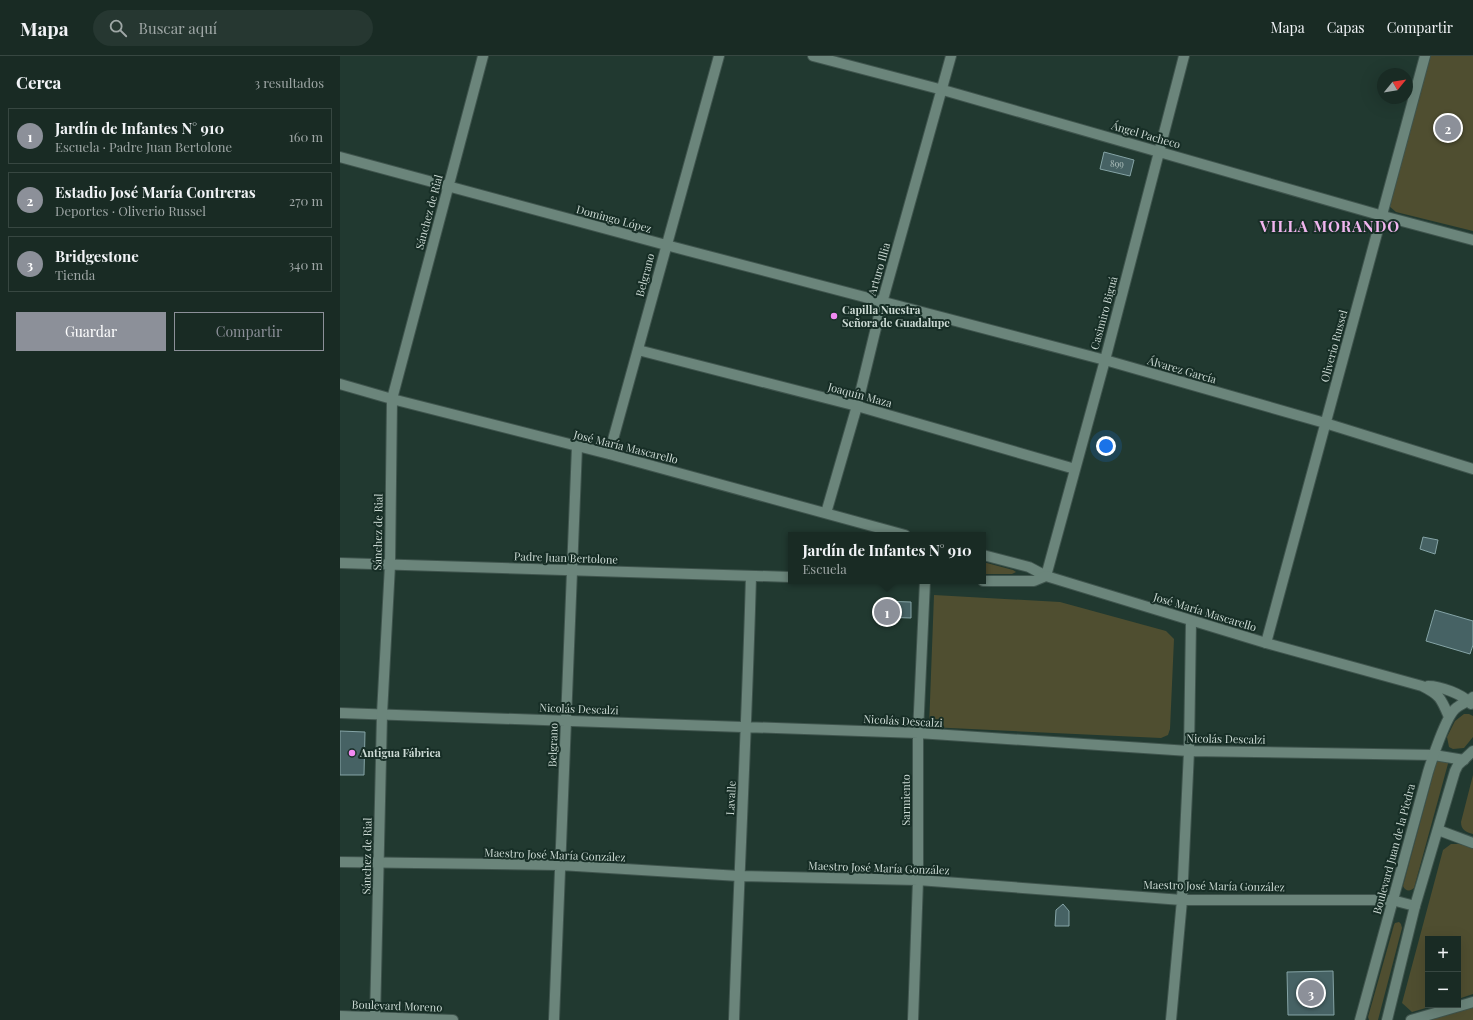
<!DOCTYPE html>
<html lang="es">
<meta charset="utf-8">
<style>
:root{--surface:#192b24;--page:#263731;--text:#f1f3f6;--muted:#9fa7a6;--line:#374741;--accent:#8c9099}
body{margin:0;font-family:"Playfair Display",serif;background:var(--page);color:var(--text)}
.controls{position:absolute;right:12px;bottom:12px;display:grid;overflow:hidden;border-radius:0px;box-shadow:0 4px 16px #0002}
.controls button{width:36px;height:36px;display:grid;place-items:center;padding:0;border:0;border-bottom:1px solid var(--line);background:var(--surface);color:var(--text);font:20px sans-serif}
.compass{position:absolute;left:1037px;top:12px;width:36px;height:36px;border-radius:50%;background:var(--surface);box-shadow:0 4px 16px #0002;rotate:60deg}
.you{position:absolute;left:766px;top:390px;width:14px;height:14px;margin:-10px;border:3px solid #fff;border-radius:50%;background:#1a73e8;box-shadow:0 0 0 6px #1a73e833}
.badge{display:grid;place-items:center;width:26px;height:26px;border-radius:50%;background:var(--accent);color:#fff;font-size:13px;font-weight:700}
.pin{position:absolute;translate:-50% -50%;border:2px solid #fff;box-shadow:0 1px 4px #0006}
.popup{position:absolute;left:448px;top:476px;width:198px;height:52px;box-sizing:border-box;display:grid;place-content:center;border-radius:0px;background:var(--surface);filter:drop-shadow(0 1px 3px #0005);font-size:13px;white-space:nowrap;color:var(--muted)}
.popup b{font-size:15px;color:var(--text)}
.popup::after{content:'';position:absolute;left:50%;top:100%;margin-left:-8px;border:8px solid transparent;border-top-color:var(--surface)}
.list{margin:0;padding:0;list-style:none}
h2{display:flex;justify-content:space-between;align-items:center;height:52px;margin:0;padding:0 16px;font-size:17px}
h2 small{font-size:13px;font-weight:400;color:var(--muted)}
.list li{display:grid;grid-template-columns:26px 1fr auto;gap:12px;align-items:center;box-sizing:border-box;height:56px;margin:0 8px 8px;padding:0 8px;border:1px solid var(--line);border-radius:0px}
.list b{display:block;font-size:15px;white-space:nowrap}
.list p{margin:0;font-size:13px;white-space:nowrap;color:var(--muted)}
.list em{font-size:13px;font-style:normal;color:var(--muted)}
.actions{display:flex;gap:8px;padding:12px 16px}
.actions a{flex:1;padding:9px 0;border:1px solid var(--accent);border-radius:0px;text-align:center;font-size:14px;color:var(--accent)}
.actions .main{background:var(--accent);color:#fff}
.icon{flex:none;width:22px;height:22px;fill:none;stroke:currentColor;stroke-width:2;stroke-linecap:round;stroke-linejoin:round}
.map{position:relative;flex:none;width:1133px;height:964px;overflow:hidden}
header{display:flex;align-items:center;gap:24px;box-sizing:border-box;height:56px;padding:0 20px;background:var(--surface);border-bottom:1px solid var(--line)}
header strong{font-size:19px}
nav{display:flex;gap:22px;margin-inline-start:auto;font-size:14px}
.search{width:280px;height:36px;background:var(--page);display:flex;align-items:center;gap:10px;box-sizing:border-box;padding:0 14px;border-radius:22px;color:var(--muted);font-size:15px}
main{display:flex}
aside{flex:1;background:var(--surface)}
.map>svg:first-child{display:block}
</style>
<header>
<strong>Mapa</strong>
<div class="search"><svg class="icon" aria-label="search" viewBox="0 0 24 24"><circle cx="10" cy="10" r="6"/><path d="M15 15l6 6"/></svg>Buscar aquí</div>
<nav><a>Mapa</a><a>Capas</a><a>Compartir</a></nav>
</header>
<main>
<aside>
<h2>Cerca<small>3 resultados</small></h2>
<ul class="list">
<li><span class="badge">1</span><div><b>Jardín de Infantes N° 910</b><p>Escuela · Padre Juan Bertolone</p></div><em>160 m</em></li>
<li><span class="badge">2</span><div><b>Estadio José María Contreras</b><p>Deportes · Oliverio Russel</p></div><em>270 m</em></li>
<li><span class="badge">3</span><div><b>Bridgestone</b><p>Tienda</p></div><em>340 m</em></li>
</ul>
<div class="actions"><a class="main">Guardar</a><a>Compartir</a></div>
</aside>
<div class="map">
<svg width="1133" height="964" viewBox="0 0 1133 964">
<rect width="100%" height="100%" fill="#213930"/>
<!-- green -->
<path fill="#4f4e30" d="M1087,0h46v175l-77,-19 -7,-6z
M643,506l30,8 3,2 -4,2h-29z
M594,539l126,7 106,29 8,8 -4,90 -2,6 -7,3 -232,-11z
M1124,658h5l4,2v21l-9,11 -11,1 -4,-2 -2,-10 8,-16z
M1097,704h12l-35,128c-4,4 -9,3 -11,-2z
M1133,719v59c-7,-2 -12,-4 -12,-12z
M1111,788h8l14,3v147l-15,5v-60h-30v66h8l-24,7 -10,-9 41,-153z
M1059,866l2,2 1,4 -24,92h-9l-1,-3 26,-92 1,-2z
M1133,951v13h-46z"/>
<!-- building -->
<path fill="#466264" stroke="#85a4a6" d="M764,96l30,8 -4,16 -30,-7z
M1083,481l15,3 -3,14 -15,-5z
M541,545l30,1v16l-30,-1z
M1095,554l38,11v24l-3,9 -44,-13z
M0,675l25,1 -1,43h-24z
M723,848l6,7v15h-14l1,-16z
M993,915l1,44h-46l-1,-43z"/>
<g fill="none" stroke-linecap="round" stroke-linejoin="round">
<defs>
<path id="street" d="M473,0l130,34 440,126 90,24
M0,101l326,88 439,115 220,63 148,46
M298,294l219,56 218,63
M0,328l52,15 217,55 296,81
M269,398l110,-398
M486,457l31,-107 25,-103 69,-247
M643,499l46,12 17,9 59,-216 79,-304
M50,509l2,-166 91,-343
M926,587l159,-587
M0,657l578,20 271,18 245,4 30,5
M1098,774l35,13
M0,806l220,3 179,11 179,4 264,20h210l23,6
M214,964l23,-573
M394,964c5,-148 13,-296 17,-444
M573,964l5,-140v-147l7,-152
M831,964l11,-120 7,-149 2,-130
M1071,964l62,-18"/>
<path id="secondary" d="M0,507l451,14
M643,525h51l12,-5 220,67 156,43c18,9 19,12 27,31
M1088,630c12,0 35,8 43,18
M0,960l113,4
M35,964l7,-306 8,-149
M1020,964l68,-248c4,-13 18,-55 27,-63 5,-5 13,-7 18,-12
M1047,964l28,-114 40,-135 3,-6 15,-14"/>
</defs>
<!-- street casing -->
<use href="#street" stroke="#3f544d" stroke-width="12"/>
<!-- secondary casing -->
<use href="#secondary" stroke="#3f544d" stroke-width="12"/>
<!-- street -->
<use href="#street" stroke="#6b857b" stroke-width="10"/>
<!-- secondary -->
<use href="#secondary" stroke="#6b857b" stroke-width="10"/>
</g>
<!-- markers -->
<g fill="#f28af3" stroke="#172e26" stroke-width="1.5">
<circle cx="494" cy="260" r="4"/>
<circle cx="12" cy="697" r="4"/>
</g>
<g text-anchor="middle" stroke-width="4" stroke-linejoin="round" paint-order="stroke">
<!-- number labels -->
<g font-size="9" fill="#aabcb8">
<text x="777" y="111">899</text>
</g>
<!-- street labels -->
<g font-size="11" fill="#ccdad4" stroke="#172e26">
<text transform="translate(806 79) rotate(16)" y="4">Ángel Pacheco</text>
<text transform="translate(89 156) rotate(-75)" y="4">Sánchez de Rial</text>
<text transform="translate(274 163) rotate(15)" y="4">Domingo López</text>
<text transform="translate(539 213) rotate(-74)" y="4">Arturo Illia</text>
<text transform="translate(305 219) rotate(-75)" y="4">Belgrano</text>
<text transform="translate(764 257) rotate(-75)" y="4">Casimiro Biguá</text>
<text transform="translate(994 290) rotate(-75)" y="4">Oliverio Russel</text>
<text transform="translate(842 314) rotate(16)" y="4">Álvarez García</text>
<text transform="translate(520 339) rotate(15)" y="4">Joaquín Maza</text>
<text transform="translate(286 391) rotate(14)" y="4">José María Mascarello</text>
<text transform="translate(38 476) rotate(-89)" y="4">Sánchez de Rial</text>
<text transform="translate(226 502) rotate(2)" y="4">Padre Juan Bertolone</text>
<text transform="translate(865 556) rotate(17)" y="4">José María Mascarello</text>
<text transform="translate(239 653) rotate(2)" y="4">Nicolás Descalzi</text>
<text transform="translate(563 665) rotate(3)" y="4">Nicolás Descalzi</text>
<text transform="translate(886 683) rotate(1)" y="4">Nicolás Descalzi</text>
<text transform="translate(213 689) rotate(-88)" y="4">Belgrano</text>
<text transform="translate(391 742) rotate(-87)" y="4">Lavalle</text>
<text transform="translate(566 744) rotate(-90)" y="4">Sarmiento</text>
<text transform="translate(1054 793) rotate(-75)" y="4">Boulevard Juan de la Piedra</text>
<text transform="translate(215 799) rotate(2)" y="4">Maestro José María González</text>
<text transform="translate(27 800) rotate(-89)" y="4">Sánchez de Rial</text>
<text transform="translate(539 812) rotate(2)" y="4">Maestro José María González</text>
<text transform="translate(874 830) rotate(1)" y="4">Maestro José María González</text>
<text transform="translate(57 950) rotate(2)" y="4">Boulevard Moreno</text>
</g>
<!-- poi labels -->
<g font-size="11" font-weight="bold" fill="#ccdad4" stroke="#172e26" text-anchor="start">
<text x="502" y="258">Capilla Nuestra<tspan x="502" dy="13">Señora de Guadalupe</tspan></text>
<text x="20" y="701">Antigua Fábrica</text>
</g>
<!-- district labels -->
<g font-size="15" font-weight="bold" letter-spacing="1" fill="#f0b5ee" stroke="#172e26">
<text x="990" y="176">VILLA MORANDO</text>
</g>
</g>
</svg>
<div class="controls">
<button>+</button>
<button>−</button>
</div>
<svg class="compass" viewBox="-18 -18 36 36"><path d="M0-13l5 13h-10z" fill="#e53935"/><path d="M0 13l5-13h-10z" fill="#9fa7a6"/></svg>
<div class="you"></div>
<div class="pin badge" style="left:547px;top:556px">1</div>
<div class="popup"><b>Jardín de Infantes N° 910</b>Escuela</div>
<div class="pin badge" style="left:1108px;top:72px">2</div>
<div class="pin badge" style="left:971px;top:937px">3</div>
</div>
</main>
